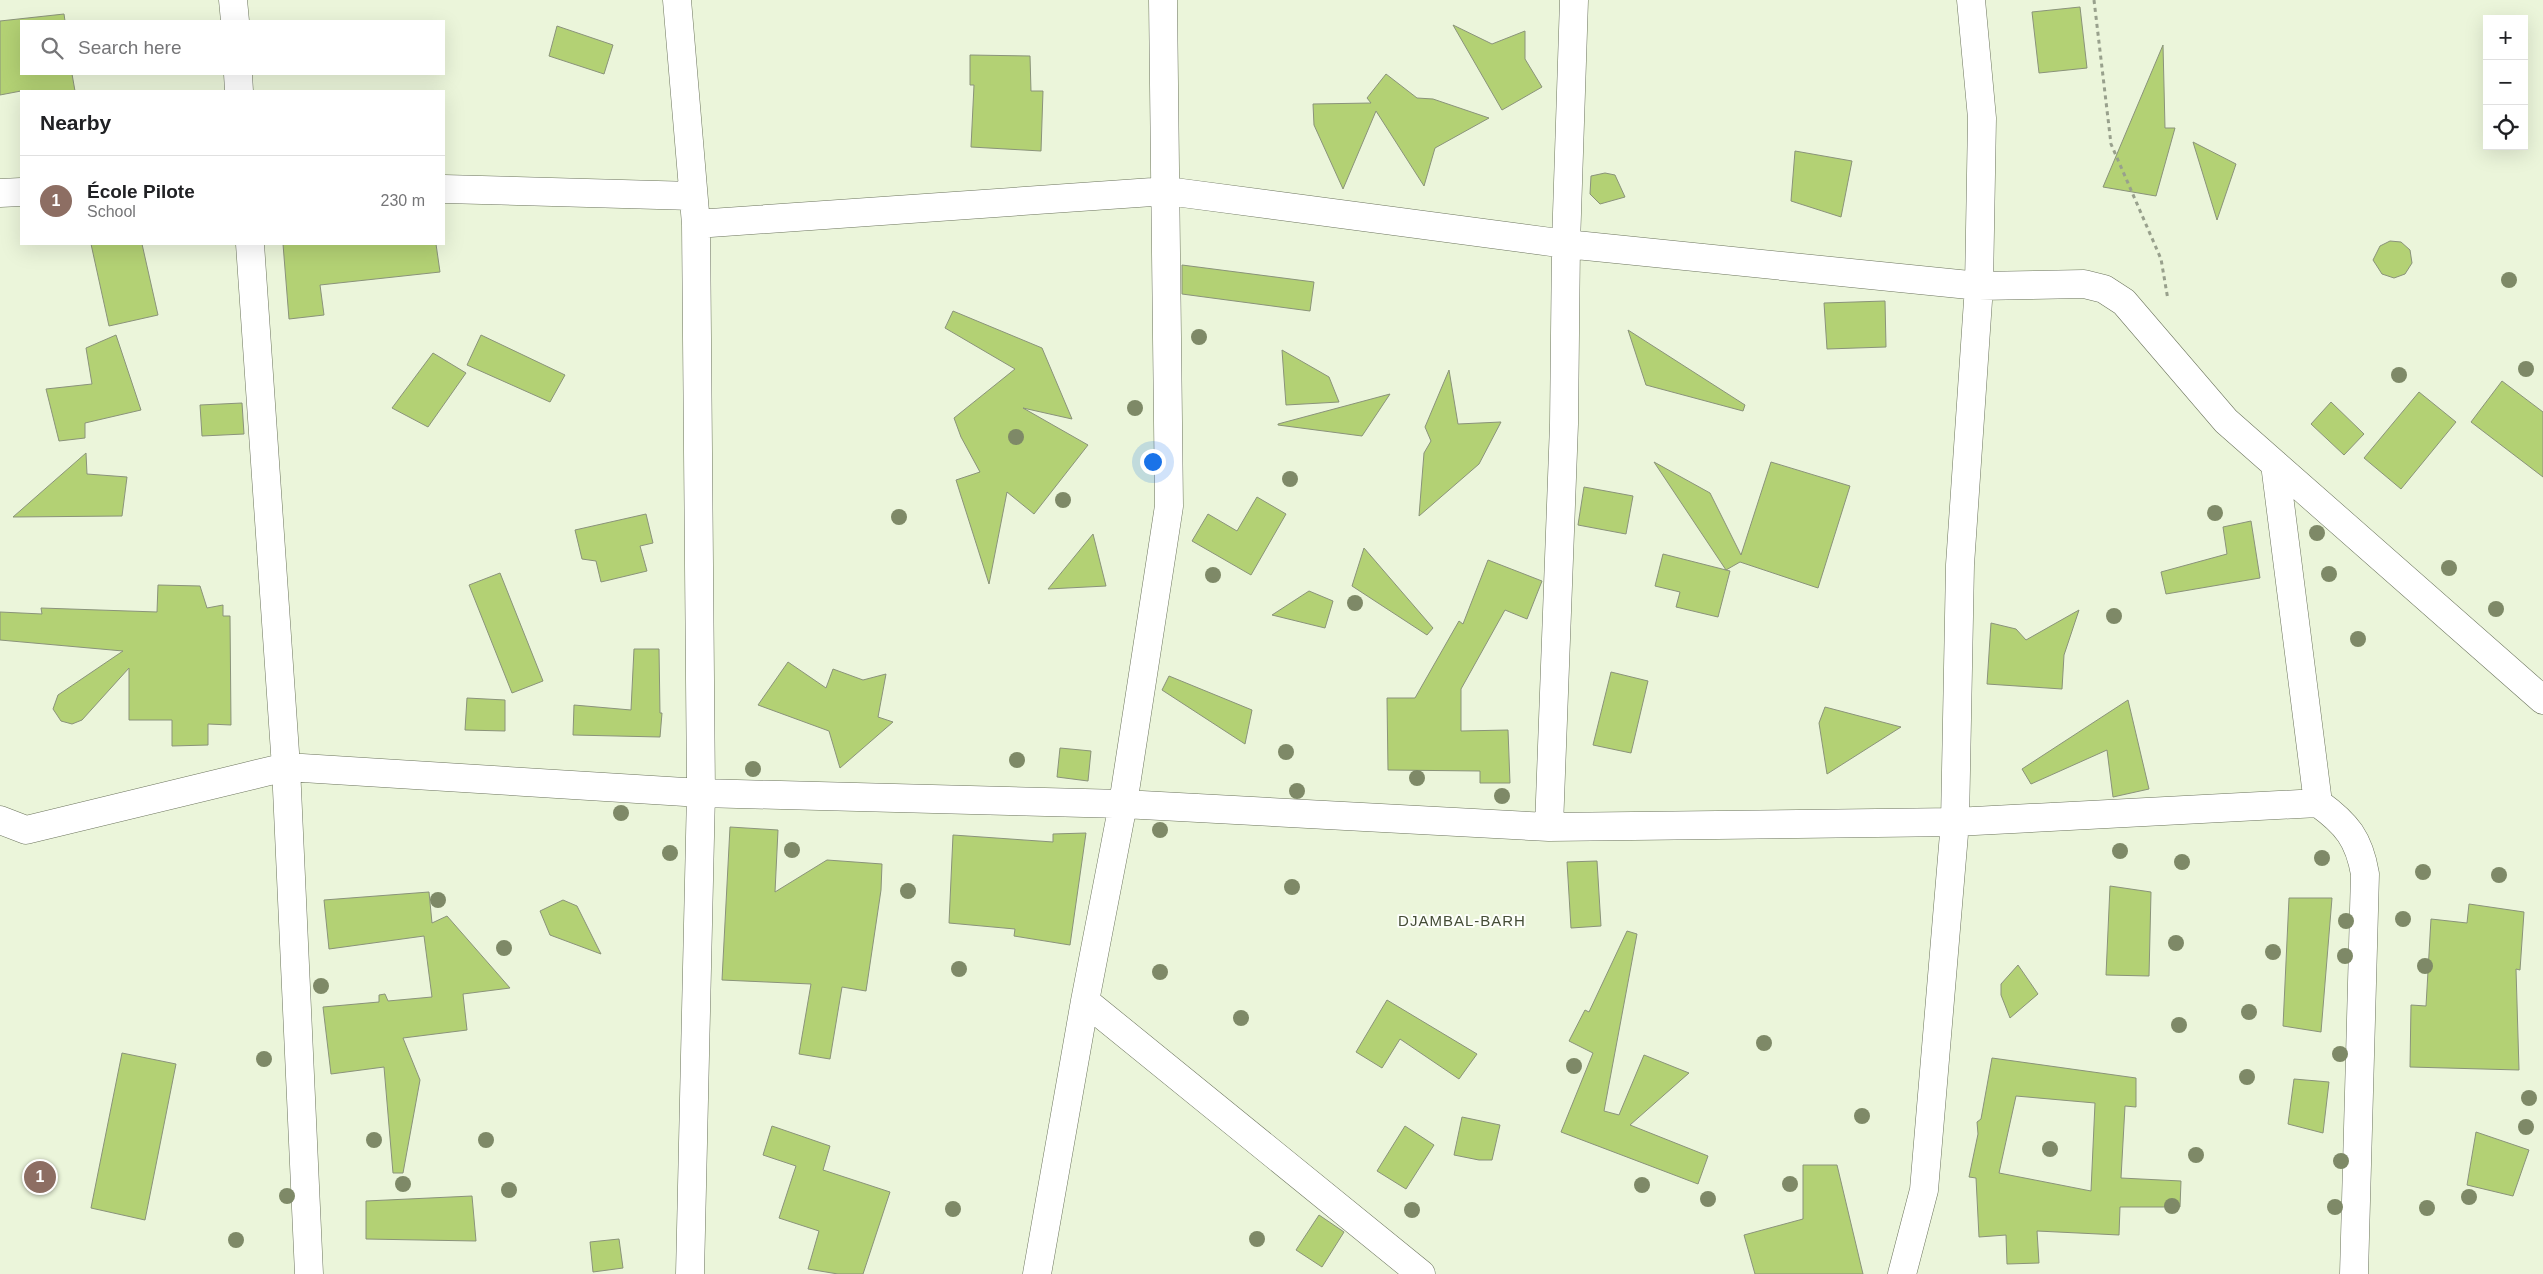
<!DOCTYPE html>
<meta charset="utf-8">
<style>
:root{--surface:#fff;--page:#f6f6f6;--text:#202124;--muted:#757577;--line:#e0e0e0;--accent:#111827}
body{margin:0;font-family:Arial,sans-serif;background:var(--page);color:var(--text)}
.controls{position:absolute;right:15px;top:15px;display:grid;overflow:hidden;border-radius:0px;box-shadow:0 5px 20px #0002}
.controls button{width:45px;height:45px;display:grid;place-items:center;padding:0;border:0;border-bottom:1px solid var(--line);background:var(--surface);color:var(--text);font:25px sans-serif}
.you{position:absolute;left:1152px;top:461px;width:18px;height:18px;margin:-12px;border:4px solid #fff;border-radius:50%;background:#1a73e8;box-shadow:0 0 0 8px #1a73e833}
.badge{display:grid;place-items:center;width:32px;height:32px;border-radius:50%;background:var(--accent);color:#fff;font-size:16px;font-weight:700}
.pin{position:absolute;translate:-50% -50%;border:2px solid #fff;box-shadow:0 1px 5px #0006}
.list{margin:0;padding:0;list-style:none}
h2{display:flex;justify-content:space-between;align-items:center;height:65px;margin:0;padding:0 20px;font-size:21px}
h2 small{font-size:16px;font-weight:400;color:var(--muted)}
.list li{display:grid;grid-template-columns:32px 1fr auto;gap:15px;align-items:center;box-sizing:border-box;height:90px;padding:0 20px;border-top:1px solid var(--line)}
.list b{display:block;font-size:19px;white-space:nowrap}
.list p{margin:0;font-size:16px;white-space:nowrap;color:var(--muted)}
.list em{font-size:16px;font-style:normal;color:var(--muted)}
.icon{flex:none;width:28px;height:28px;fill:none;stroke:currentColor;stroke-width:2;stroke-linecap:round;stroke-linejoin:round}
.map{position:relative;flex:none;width:2543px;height:1274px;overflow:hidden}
.search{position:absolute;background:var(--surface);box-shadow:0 5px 20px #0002;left:20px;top:20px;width:425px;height:55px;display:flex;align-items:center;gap:12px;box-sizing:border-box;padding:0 18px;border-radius:0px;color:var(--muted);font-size:19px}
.panel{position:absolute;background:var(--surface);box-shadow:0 5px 20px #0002;left:20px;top:90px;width:425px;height:155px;border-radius:0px}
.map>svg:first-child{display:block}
</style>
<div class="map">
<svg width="2543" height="1274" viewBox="0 0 2543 1274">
<rect width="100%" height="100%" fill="#ebf5da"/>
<!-- building -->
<path fill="#b3d174" stroke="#8a937a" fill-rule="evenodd" d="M2080,7l7,61 -48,5 -7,-61z
M64,14l1,7h-44v53h51l3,17h-54l-21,4v-74z
M1453,25l39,19 33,-13v28l17,28 -40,23z
M557,26l56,19 -9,29 -55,-18z
M2163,45l2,83h10l-19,68 -53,-9z
M970,55l60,1 1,35h12l-2,60 -70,-4 3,-62h-4z
M1386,74l31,24 16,1 56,19 -54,30 -11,38 -48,-75 -33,78 -29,-64 -1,-21 58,-1 -4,-5z
M2193,142l43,22 -19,56z
M1795,151l57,10 -11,56 -50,-16z
M1605,173l10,2 10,22 -25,7 -10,-10 1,-18z
M2390,241l11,1 9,8 2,13 -7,11 -11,4 -12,-4 -9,-14 7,-14z
M91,244h51l16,71 -49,11z
M283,244h153l4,28 -120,13 4,30 -35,4z
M1182,265l132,17 -4,29 -128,-17z
M1885,301l1,46 -59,2 -3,-46z
M953,311l89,37 30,71 -49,-11 65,37 -54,69 -27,-22 -18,92 -33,-104 24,-8 -19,-35 -7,-19 61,-49 -70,-41z
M1628,330l117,75 -2,6 -97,-26z
M116,335l25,75 -56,13v15l-26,3 -13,-52 46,-5 -6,-36z
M481,335l84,40 -15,27 -83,-37z
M1282,350l47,27 10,25 -53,3z
M433,353l33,20 -38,54 -36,-19z
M1449,370l9,54 43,-2 -22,42 -60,52 5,-63 7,-12 -6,-14z
M2502,381l41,31v65l-72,-55z
M2419,392l37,30 -55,67 -37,-31z
M1390,394l-28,42 -84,-11v-1z
M2331,402l33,32 -20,21 -33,-31z
M242,403l2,31 -42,2 -2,-31z
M86,453l1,21 40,3 -5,39 -109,1z
M1654,462l56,31 31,62 30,-93 79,24 -32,102 -78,-26 -14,8 4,1 -12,46 -42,-10 4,-15 -25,-6 8,-32 63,16z
M1584,487l49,9 -7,38 -48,-9z
M1257,497l29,17 -35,61 -59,-34 16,-27 29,17z
M646,514l7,29 -13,3 7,25 -46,11 -5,-21 -14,-2 -7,-29z
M2251,521l9,57 -94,16 -5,-22 66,-18 -4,-27z
M1093,534l13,52 -58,3z
M1364,548l69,80 -6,7 -75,-49z
M1488,560l54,21 -15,38 -22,-9 -44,79v42l47,-1 2,53h-30v-12l-92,-1 -1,-72h28l44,-77 4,3z
M500,573l43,108 -31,12 -43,-108z
M158,585l42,1 7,22 16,-3v11h7l1,109 -23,-1v21l-36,1v-26h-43v-52l-47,52 -10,4 -11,-3 -8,-12 5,-14 65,-44 -123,-11v-28l42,2 -1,-6 116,4z
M1309,591l24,10 -8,27 -53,-13z
M2079,610l-15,45 -2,34 -75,-5 4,-61 25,6 10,11z
M634,649h25l1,64h2l-2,24 -87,-2 1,-30 57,5z
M788,662l38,26 7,-19 30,11 23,-6 -8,43 15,5 -53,46 -11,-37 -71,-26z
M1611,672l37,9 -17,72 -38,-8z
M1169,676l83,34 -7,34 -83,-54z
M467,698l38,2v31l-40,-1z
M2128,700l21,89 -36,8 -6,-47 -76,34 -9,-15z
M1825,707l76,20 -74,47 -8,-51z
M1060,748l31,3 -3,30 -31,-4z
M730,827l48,3 -3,62 52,-32 55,4 -1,26 -15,101 -24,-4 -12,72 -31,-5 12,-70 -89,-4z
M1086,833l-16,112 -56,-9 1,-7 -66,-6 4,-88 100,7v-8z
M1597,861l4,65 -30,2 -4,-66z
M2110,886l41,6 -2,84 -43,-1z
M429,892l3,31 15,-7 63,72 -47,6 4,36 -64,8 17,42 -17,93h-10l-9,-106 -53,7 -8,-67 56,-5v-7l6,-1 3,7 44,-4 -8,-61 -95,13 -5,-49z
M2289,898h43l-11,134 -38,-6z
M563,900l14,6 24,48 -51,-19 -10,-24z
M2469,904l55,8 -4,58 -4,-1 3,101 -109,-3 1,-62 15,1 5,-87 36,4z
M1627,931l10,3 -33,177 15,4 25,-60 45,18 -59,52 78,31 -10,28 -137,-52 32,-79 -24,-12 16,-31 4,2z
M2018,965l20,29 -28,24 -9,-23v-11z
M1387,1000l90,54 -18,25 -59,-40 -18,29 -26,-16z
M122,1053l54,11 -31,156 -54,-12z
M1992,1058l144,20v29l-11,-1 -4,72 60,3 -1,26h-60l-1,28 -82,-4 2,32 -32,1 -1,-29 -27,2 -3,-59 -7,-1 9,-43 -1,-12 4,-3zM2016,1096l79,7 -4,88 -92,-18z
M2294,1079l35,3 -6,51 -35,-9z
M1462,1117l38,8 -8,35h-13l-25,-5z
M772,1126l58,20 -7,24 67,22 -27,82h-25l-30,-5 11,-38 -40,-13 17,-52 -33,-11z
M1405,1126l29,19 -28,44 -29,-18z
M2476,1132l53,18 -16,46 -46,-11z
M1803,1165h34l26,109h-108l-11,-39 59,-16z
M472,1196l4,45 -110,-2v-38z
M1319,1215l25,17 -22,35 -26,-17z
M619,1239l4,29 -30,4 -3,-30z"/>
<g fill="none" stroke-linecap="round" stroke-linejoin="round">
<defs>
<path id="minor" d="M233,0l2,21
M677,0l19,224 5,569 -11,481
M1163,0l6,506 -46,298 426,23
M238,74l1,17
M444,189l249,7
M0,193l21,-1
M696,224l471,-33 399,53 8,-244
M250,244l36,523 23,507
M2275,464l43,339 -363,19 -406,5 15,-403 2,-180 413,42 105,-2 20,5 20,13 102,119 317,279
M2318,803c29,21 41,36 47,71l-11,400
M0,820l26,10 260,-63 415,26 422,11 -38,197 -48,273
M1085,1001l336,273
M1902,1274l22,-84 31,-368 5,-257 19,-279 3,-168 -11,-118"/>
</defs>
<!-- minor casing -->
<use href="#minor" stroke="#6c745d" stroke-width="29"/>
<!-- path -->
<path stroke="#98a08c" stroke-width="3" stroke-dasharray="4 4" stroke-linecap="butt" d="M2094,0l17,144 50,115 7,41"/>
<!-- minor -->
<use href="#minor" stroke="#fff" stroke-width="28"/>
</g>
<!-- trees -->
<g fill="#7e8967">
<circle cx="2509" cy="280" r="8"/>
<circle cx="1199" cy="337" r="8"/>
<circle cx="2526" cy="369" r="8"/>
<circle cx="2399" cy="375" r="8"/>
<circle cx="1135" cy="408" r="8"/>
<circle cx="1016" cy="437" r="8"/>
<circle cx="1290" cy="479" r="8"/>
<circle cx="1063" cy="500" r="8"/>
<circle cx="2215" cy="513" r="8"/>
<circle cx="899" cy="517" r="8"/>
<circle cx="2317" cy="533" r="8"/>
<circle cx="2449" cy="568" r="8"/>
<circle cx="2329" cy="574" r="8"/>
<circle cx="1213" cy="575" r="8"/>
<circle cx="1355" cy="603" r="8"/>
<circle cx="2496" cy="609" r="8"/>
<circle cx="2114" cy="616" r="8"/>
<circle cx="2358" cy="639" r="8"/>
<circle cx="1286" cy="752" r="8"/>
<circle cx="1017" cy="760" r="8"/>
<circle cx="753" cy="769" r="8"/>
<circle cx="1417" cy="778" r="8"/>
<circle cx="1297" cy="791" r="8"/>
<circle cx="1502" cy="796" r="8"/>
<circle cx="621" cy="813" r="8"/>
<circle cx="1160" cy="830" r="8"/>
<circle cx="792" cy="850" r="8"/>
<circle cx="2120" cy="851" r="8"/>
<circle cx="670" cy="853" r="8"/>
<circle cx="2322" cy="858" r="8"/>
<circle cx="2182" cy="862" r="8"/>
<circle cx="2423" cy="872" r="8"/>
<circle cx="2499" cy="875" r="8"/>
<circle cx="1292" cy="887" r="8"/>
<circle cx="908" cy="891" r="8"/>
<circle cx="438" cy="900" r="8"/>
<circle cx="2403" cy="919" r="8"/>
<circle cx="2346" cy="921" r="8"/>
<circle cx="2176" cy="943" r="8"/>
<circle cx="504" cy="948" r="8"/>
<circle cx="2273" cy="952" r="8"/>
<circle cx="2345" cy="956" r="8"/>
<circle cx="2425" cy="966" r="8"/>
<circle cx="959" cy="969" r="8"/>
<circle cx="1160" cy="972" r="8"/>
<circle cx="321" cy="986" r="8"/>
<circle cx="2249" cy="1012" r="8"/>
<circle cx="1241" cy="1018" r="8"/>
<circle cx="2179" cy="1025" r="8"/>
<circle cx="1764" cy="1043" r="8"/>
<circle cx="2340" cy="1054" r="8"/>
<circle cx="264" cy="1059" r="8"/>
<circle cx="1574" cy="1066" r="8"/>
<circle cx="2247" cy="1077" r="8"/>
<circle cx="2529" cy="1098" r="8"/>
<circle cx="1862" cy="1116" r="8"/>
<circle cx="2526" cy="1127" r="8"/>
<circle cx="374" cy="1140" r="8"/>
<circle cx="486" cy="1140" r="8"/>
<circle cx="2050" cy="1149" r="8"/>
<circle cx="2196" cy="1155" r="8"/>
<circle cx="2341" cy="1161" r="8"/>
<circle cx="403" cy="1184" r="8"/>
<circle cx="1790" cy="1184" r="8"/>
<circle cx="1642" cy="1185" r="8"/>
<circle cx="509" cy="1190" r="8"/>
<circle cx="287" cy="1196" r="8"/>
<circle cx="2469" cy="1197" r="8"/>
<circle cx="1708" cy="1199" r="8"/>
<circle cx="2172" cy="1206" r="8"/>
<circle cx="2335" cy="1207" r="8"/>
<circle cx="2427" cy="1208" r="8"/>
<circle cx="953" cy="1209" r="8"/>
<circle cx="1412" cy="1210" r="8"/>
<circle cx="1257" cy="1239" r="8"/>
<circle cx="236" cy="1240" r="8"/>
</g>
<g text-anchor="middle" stroke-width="4" stroke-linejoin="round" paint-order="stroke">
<!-- neighbourhood labels -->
<g font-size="15" letter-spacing="1" fill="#444c36" stroke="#fcfef9">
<text x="1462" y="926">DJAMBAL-BARH</text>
</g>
</g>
</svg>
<div class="controls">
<button>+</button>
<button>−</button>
<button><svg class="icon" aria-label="locate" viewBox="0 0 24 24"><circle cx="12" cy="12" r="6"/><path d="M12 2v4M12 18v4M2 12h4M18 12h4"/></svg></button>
</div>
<div class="you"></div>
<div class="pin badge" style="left:40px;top:1177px;background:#8d6e63">1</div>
<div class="search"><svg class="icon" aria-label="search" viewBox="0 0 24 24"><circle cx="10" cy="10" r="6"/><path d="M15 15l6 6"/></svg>Search here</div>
<section class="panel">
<h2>Nearby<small></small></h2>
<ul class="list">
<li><span class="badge" style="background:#8d6e63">1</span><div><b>École Pilote</b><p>School</p></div><em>230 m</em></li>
</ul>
</section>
</div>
